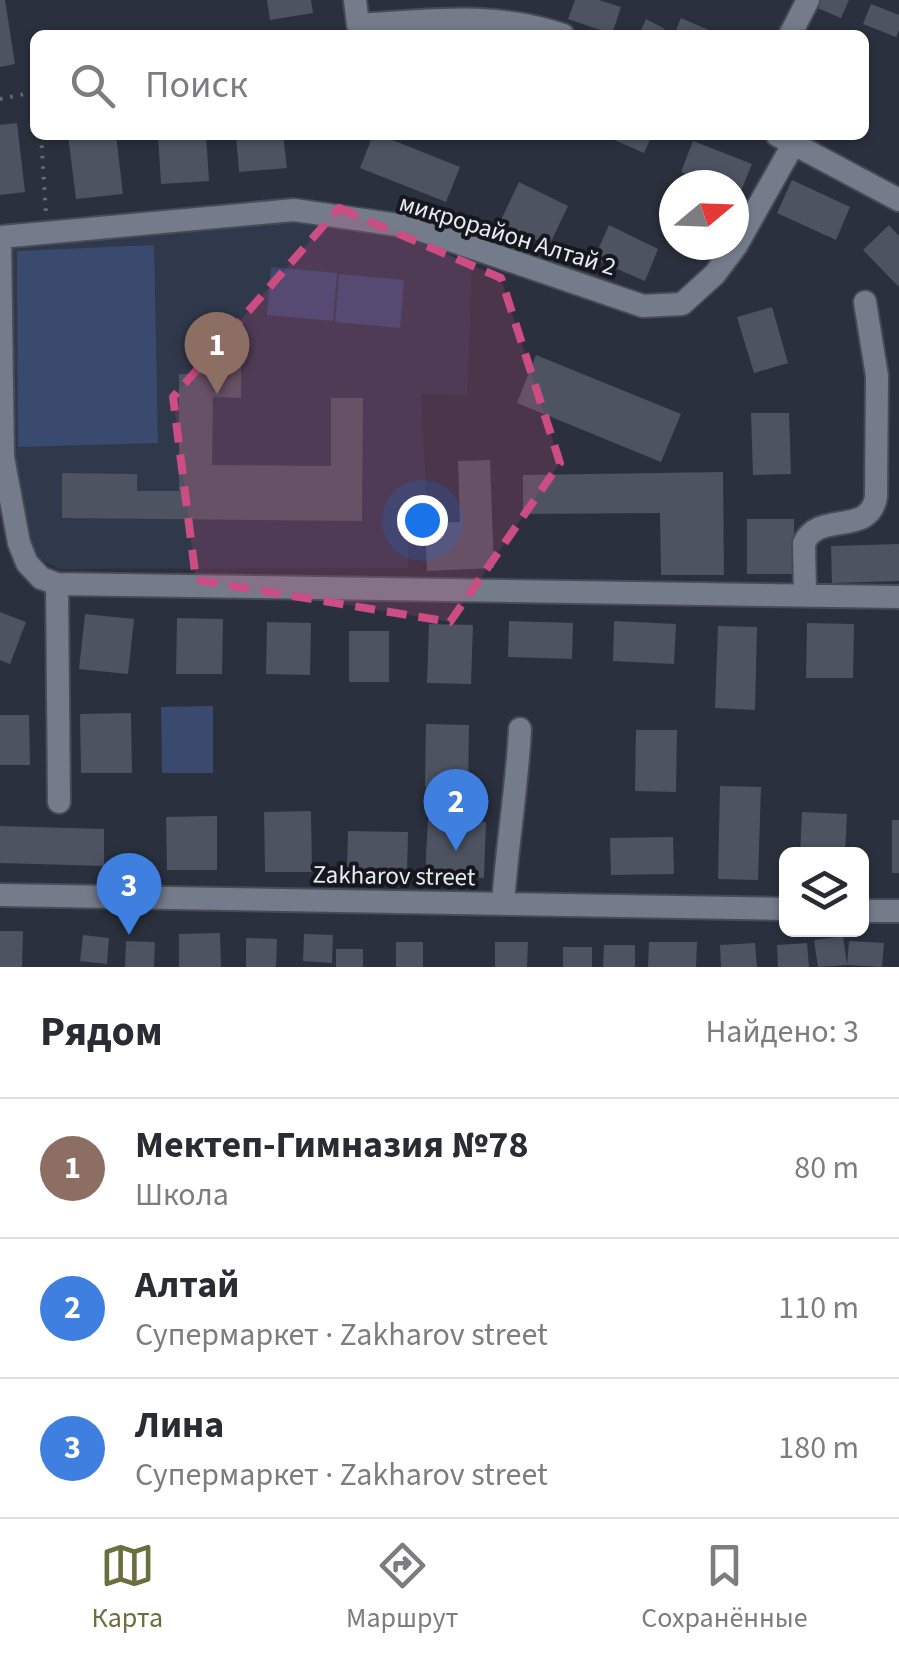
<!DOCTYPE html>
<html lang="ru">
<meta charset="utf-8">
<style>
:root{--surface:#fff;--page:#f2f2f3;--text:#2b2b33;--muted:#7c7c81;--line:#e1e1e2;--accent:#696f3d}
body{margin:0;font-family:"Source Sans 3",sans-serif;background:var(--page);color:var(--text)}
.controls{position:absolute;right:30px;bottom:30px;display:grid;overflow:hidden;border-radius:15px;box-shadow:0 2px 8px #0004}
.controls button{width:90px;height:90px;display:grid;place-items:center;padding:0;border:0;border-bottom:2px solid var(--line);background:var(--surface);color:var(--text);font:50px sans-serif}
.compass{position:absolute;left:659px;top:170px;width:90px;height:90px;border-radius:50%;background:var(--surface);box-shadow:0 2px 8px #0004;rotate:71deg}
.you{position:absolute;left:422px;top:520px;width:35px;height:35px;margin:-25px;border:8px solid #fff;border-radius:50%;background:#1a73e8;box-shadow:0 0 0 15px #1a73e833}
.badge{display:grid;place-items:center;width:65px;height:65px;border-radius:50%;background:var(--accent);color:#fff;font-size:32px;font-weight:700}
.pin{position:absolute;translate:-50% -82px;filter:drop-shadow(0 2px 5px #0008)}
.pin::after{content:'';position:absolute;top:52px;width:35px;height:30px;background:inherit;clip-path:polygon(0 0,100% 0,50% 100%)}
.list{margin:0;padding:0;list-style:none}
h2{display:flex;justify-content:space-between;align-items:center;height:130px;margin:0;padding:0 40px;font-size:42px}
h2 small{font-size:32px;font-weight:400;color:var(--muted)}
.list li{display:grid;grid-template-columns:65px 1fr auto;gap:30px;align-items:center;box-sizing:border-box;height:140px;padding:0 40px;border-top:2px solid var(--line)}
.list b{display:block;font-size:38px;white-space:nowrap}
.list p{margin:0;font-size:32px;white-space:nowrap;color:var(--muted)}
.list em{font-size:32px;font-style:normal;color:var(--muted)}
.icon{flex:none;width:55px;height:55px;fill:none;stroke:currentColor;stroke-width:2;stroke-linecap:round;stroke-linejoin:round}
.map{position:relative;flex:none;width:899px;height:967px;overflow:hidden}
.search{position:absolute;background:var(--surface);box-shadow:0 2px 8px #0004;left:30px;right:30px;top:30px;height:110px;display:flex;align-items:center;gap:25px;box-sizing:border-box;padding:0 35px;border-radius:15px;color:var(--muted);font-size:38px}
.sheet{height:550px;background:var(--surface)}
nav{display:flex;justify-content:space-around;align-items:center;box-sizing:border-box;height:140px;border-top:2px solid var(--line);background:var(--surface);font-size:28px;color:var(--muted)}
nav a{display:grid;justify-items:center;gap:5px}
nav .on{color:var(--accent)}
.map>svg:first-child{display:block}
</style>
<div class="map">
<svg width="899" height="967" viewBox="0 0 899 967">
<rect width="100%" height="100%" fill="#2a303d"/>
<!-- built -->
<path fill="#30384b" d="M290,220l123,16 59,30 -5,129 -46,-1 6,118h-19v56l-349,1 -19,-10 -12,-19 -14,-81 -4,-210z"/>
<!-- green -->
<path fill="#3a4a6e" d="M154,245l4,198 -140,4 -1,-196z
M271,267l66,6 -4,48 -66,-6z
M339,274l65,6 -4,48 -65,-6z
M213,706v67h-51l-1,-66z"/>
<!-- building -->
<path fill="#4d5361" d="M0,0h5l10,64 -15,3z
M267,0h44l2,13 -43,7z
M575,0h24l22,7 -9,27 -44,-15z
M817,0h32l-8,18 -26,-11z
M871,4l28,11v15l-3,7 -33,-13z
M681,18l39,17h-46z
M646,19l19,10 -3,6h-23z
M17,123l8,69 -25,3v-70z
M68,135h48l7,59 -47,5z
M158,135h48l3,46 -48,3z
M236,135h47l4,33 -48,4z
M373,135h7l80,32 -14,35 -86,-34z
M603,135h49l-8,18z
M693,141l59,23 -13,32 -5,-2v-9h-22l-31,-13z
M792,180l58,27 -14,33 -59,-27z
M519,182l49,24 -19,40 -49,-24z
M609,225l49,24 -13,32 -51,-22z
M889,225l10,11v51l-36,-37z
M772,307l16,56 -34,10 -17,-56z
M196,346l45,1v51l-28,-1 -1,68 119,1v-68h32l-1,123 -300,-3v-45l75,1v17h42v-117h17z
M536,355l145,59 -20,48 -144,-59z
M751,413h38l2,61 -38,1z
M490,460l4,108 -67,3 -2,-48 35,-1 -2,-61z
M723,472l1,103h-63l-1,-62 -137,1v-39z
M747,519h47v55h-47z
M899,544v37l-67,2 -1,-37z
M0,612l26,10 -16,42 -10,-4z
M85,614l49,5 -6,55 -49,-5z
M177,618l46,1 -1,55h-46z
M509,621l64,2 -1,36 -64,-2z
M614,621l62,3 -2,40 -61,-3z
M267,622l44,1 -1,52 -44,-1z
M807,623l47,1 -1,54h-47z
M429,624l44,1 -2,59 -44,-1z
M718,626l39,1 -2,83 -40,-2z
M349,631h40v51h-40z
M131,713l1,60h-51l-1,-59z
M0,715h29l1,50h-30z
M426,724l43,1 -1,63 -43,-1z
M636,730h41l-1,62 -41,-1z
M720,786l41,1 -3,93 -40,-1z
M311,811l1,61h-47l-1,-60z
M802,812l45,2 -2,40h-45z
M217,816v54h-50l-1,-53z
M428,819l58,3 -2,56 -59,-3z
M892,820h7v53h-7z
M0,826l104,3v37l-104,-3z
M348,831l60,1 -1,40 -60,-2z
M673,837l1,37 -63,1 -1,-37z
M0,931h23l-1,36h-22z
M220,933l1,34h-42v-33z
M304,934l29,1 -1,28 -29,-2z
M83,935l26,3 -2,26 -27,-3z
M843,936l4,29 2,-24 35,2 -2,24 -35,-2 -29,2 -4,-27z
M246,938l31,1 -1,28h-30z
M126,941l29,1 -1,25h-29z
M396,942h27v25h-27z
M495,942h33l-1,25h-32z
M649,942h48l-1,25h-48z
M755,943l2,24h-36l-1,-22z
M807,943l2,24h-31l-1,-22z
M604,945h31v22h-32z
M563,947h29v20h-29z
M336,949h27v18h-27z"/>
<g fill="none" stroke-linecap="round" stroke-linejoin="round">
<defs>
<path id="street" d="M355,0l3,25c71,-4 136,-14 205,10
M790,35l18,-35
M777,135l122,65
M794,143l-58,103 -21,28 -33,30 -39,2 -231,-79 -118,-17 -294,27 3,220 16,86 8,20 14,15 16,6 842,13
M57,584l2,218
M805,595l-1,-52c15,-33 65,-6 72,-46l1,-121 -12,-74
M0,895l786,14
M503,904c4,-59 14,-116 17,-175
M862,911h37"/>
</defs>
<!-- street casing -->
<use href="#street" stroke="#464b56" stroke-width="26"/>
<!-- path -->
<path stroke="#676c77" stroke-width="4" stroke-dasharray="2.5 8" stroke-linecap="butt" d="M0,99l35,-7
M41,135l5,79"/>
<!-- street -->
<use href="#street" stroke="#747b8a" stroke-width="22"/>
</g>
<!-- marked area -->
<path fill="#cb4d81" fill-opacity="0.2" stroke="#cb4d81" stroke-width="8" stroke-dasharray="20 12" stroke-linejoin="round" d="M339,208l162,70 59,185 -110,159 -254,-42 -23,-183z"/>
<g text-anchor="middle" stroke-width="8" stroke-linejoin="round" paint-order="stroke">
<!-- street labels -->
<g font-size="25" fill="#e7ebf3" stroke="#16181e">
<text transform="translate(508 234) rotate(17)" y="9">микрорайон Алтай 2</text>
<text transform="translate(394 875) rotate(1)" y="9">Zakharov street</text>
</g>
</g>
</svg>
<div class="controls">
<button><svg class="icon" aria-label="layers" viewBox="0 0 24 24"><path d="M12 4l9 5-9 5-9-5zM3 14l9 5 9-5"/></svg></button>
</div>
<svg class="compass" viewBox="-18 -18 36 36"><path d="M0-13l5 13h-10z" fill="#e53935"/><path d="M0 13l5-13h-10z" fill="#7c7c81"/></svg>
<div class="you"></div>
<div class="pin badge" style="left:217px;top:394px;background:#8d6e63">1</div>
<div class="pin badge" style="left:456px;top:851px;background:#3f7fe0">2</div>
<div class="pin badge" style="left:129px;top:935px;background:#3f7fe0">3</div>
<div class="search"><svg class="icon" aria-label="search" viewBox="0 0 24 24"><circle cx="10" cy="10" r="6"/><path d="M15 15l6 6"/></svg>Поиск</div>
</div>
<section class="sheet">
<h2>Рядом<small>Найдено: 3</small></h2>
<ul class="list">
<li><span class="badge" style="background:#8d6e63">1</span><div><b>Мектеп-Гимназия №78</b><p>Школа</p></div><em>80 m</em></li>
<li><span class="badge" style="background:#3f7fe0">2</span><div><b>Алтай</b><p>Супермаркет · Zakharov street</p></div><em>110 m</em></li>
<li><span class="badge" style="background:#3f7fe0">3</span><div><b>Лина</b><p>Супермаркет · Zakharov street</p></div><em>180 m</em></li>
</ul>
</section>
<nav>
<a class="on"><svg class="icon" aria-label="map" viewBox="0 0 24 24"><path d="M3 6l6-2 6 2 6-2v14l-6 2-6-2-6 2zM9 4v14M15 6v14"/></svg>Карта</a>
<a><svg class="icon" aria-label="directions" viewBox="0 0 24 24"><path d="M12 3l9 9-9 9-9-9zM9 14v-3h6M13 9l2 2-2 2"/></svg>Маршрут</a>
<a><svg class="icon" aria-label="saved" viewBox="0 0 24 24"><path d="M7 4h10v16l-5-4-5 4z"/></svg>Сохранённые</a>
</nav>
